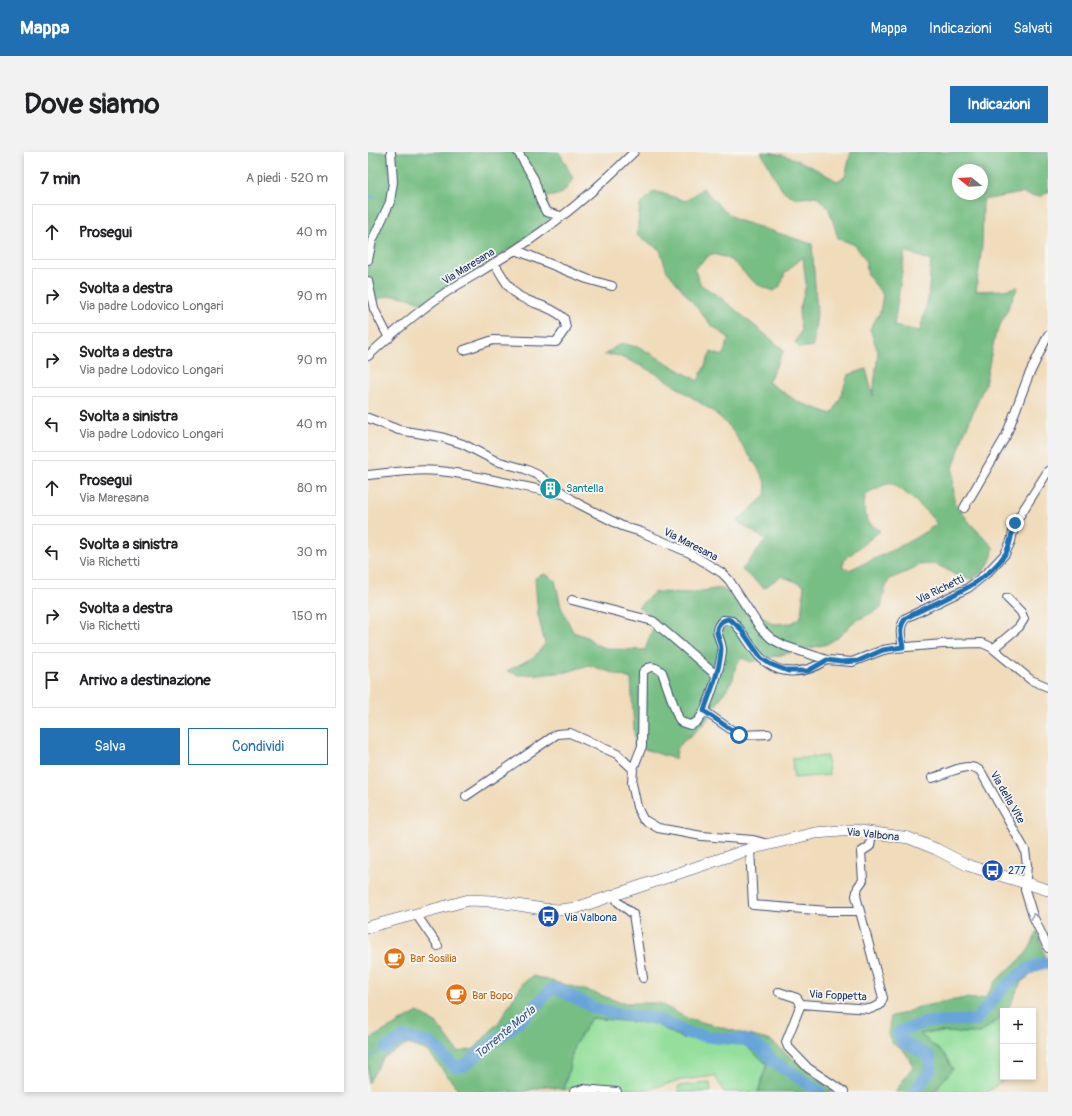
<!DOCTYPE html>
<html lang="it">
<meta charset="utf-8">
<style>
:root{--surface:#fff;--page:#f2f2f2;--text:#202124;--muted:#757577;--line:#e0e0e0;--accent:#1f6fb2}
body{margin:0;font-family:Pangolin,sans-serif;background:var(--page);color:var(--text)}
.controls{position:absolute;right:12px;bottom:12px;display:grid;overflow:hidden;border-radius:0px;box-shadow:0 2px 6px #0003}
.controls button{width:36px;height:36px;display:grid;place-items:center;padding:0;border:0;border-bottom:1px solid var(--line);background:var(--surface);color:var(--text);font:20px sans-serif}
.compass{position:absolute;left:584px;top:12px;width:36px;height:36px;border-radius:50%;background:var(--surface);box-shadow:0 2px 6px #0003;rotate:288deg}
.stop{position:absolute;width:12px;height:12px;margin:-9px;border:3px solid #1f6fb2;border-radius:50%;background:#fff}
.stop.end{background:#1f6fb2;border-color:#fff;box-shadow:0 1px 4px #0008}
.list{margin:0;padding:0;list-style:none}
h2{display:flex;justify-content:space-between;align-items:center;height:52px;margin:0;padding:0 16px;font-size:17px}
h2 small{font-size:13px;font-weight:400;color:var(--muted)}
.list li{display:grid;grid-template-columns:26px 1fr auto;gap:12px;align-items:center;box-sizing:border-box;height:56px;margin:0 8px 8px;padding:0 8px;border:1px solid var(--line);border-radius:0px}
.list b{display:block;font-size:15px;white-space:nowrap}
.list p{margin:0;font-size:13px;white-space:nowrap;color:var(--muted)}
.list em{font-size:13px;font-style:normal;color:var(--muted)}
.actions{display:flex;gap:8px;padding:12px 16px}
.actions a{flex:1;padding:9px 0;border:1px solid var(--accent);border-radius:0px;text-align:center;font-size:14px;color:var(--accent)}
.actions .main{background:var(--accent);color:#fff}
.icon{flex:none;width:22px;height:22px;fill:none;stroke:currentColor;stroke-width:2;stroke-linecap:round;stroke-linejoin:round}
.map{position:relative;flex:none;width:680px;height:940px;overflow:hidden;border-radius:0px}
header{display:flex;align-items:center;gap:24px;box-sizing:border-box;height:56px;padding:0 20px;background:var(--accent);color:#fff}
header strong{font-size:19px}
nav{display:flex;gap:22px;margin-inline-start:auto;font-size:14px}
.intro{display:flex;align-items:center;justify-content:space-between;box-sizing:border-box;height:96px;padding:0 24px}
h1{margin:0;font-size:28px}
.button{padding:10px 18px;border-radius:0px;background:var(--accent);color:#fff;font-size:14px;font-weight:700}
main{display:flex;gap:24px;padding:0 24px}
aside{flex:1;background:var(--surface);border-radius:0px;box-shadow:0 2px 6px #0003}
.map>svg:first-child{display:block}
</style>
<header>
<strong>Mappa</strong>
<nav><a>Mappa</a><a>Indicazioni</a><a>Salvati</a></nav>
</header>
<div class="intro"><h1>Dove siamo</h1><a class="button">Indicazioni</a></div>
<main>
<aside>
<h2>7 min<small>A piedi · 520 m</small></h2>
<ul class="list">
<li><svg class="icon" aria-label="ahead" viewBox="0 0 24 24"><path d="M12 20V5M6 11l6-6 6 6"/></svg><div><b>Prosegui</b></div><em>40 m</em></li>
<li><svg class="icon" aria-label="right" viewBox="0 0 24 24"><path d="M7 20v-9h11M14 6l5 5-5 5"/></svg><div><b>Svolta a destra</b><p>Via padre Lodovico Longari</p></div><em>90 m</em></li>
<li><svg class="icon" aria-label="right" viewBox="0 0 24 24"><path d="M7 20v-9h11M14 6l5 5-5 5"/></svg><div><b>Svolta a destra</b><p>Via padre Lodovico Longari</p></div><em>90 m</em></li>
<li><svg class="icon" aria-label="left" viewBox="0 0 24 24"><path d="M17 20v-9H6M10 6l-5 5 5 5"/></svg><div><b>Svolta a sinistra</b><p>Via padre Lodovico Longari</p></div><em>40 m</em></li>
<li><svg class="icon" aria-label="ahead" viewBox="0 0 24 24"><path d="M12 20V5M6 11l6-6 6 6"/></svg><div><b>Prosegui</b><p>Via Maresana</p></div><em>80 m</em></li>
<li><svg class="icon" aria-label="left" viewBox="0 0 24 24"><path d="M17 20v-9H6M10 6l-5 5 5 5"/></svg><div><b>Svolta a sinistra</b><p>Via Richetti</p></div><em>30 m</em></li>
<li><svg class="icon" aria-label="right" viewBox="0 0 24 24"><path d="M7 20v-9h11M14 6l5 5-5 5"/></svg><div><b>Svolta a destra</b><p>Via Richetti</p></div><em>150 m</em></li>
<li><svg class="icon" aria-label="arrive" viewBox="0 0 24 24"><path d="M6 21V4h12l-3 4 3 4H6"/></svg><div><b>Arrivo a destinazione</b></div></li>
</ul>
<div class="actions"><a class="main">Salva</a><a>Condividi</a></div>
</aside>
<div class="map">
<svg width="680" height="940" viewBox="0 0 680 940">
<rect width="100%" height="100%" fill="#f6f6f2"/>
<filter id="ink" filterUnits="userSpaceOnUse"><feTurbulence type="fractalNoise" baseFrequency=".025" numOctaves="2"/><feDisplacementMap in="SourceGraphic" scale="8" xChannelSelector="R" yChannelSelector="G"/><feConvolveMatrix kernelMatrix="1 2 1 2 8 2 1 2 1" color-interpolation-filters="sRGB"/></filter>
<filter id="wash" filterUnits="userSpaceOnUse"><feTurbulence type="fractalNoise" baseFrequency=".012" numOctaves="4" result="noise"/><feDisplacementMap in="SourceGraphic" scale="16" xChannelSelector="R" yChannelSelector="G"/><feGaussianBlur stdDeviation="0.9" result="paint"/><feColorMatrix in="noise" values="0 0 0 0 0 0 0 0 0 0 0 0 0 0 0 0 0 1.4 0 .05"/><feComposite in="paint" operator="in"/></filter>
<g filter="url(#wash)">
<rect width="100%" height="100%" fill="#f0dbba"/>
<!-- green -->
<path fill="#94df9c" stroke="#58877d" d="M459,604l2,19 -35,3 -2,-19z
M635,865v60h3l-1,2 -18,13h-54l6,-4 -9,-44 -11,-10 15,-2 45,1z
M223,866l64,6 27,14 61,5 24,21 -9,28h-34l-9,-16 -33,4 -37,10 -61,-5 -20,5 10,-44z
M342,931l1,9h-32l-1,-6z"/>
<!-- forest -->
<path fill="#77be84" stroke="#497671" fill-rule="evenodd" d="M0,0h191l14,26c-8,14 -10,17 -27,19l5,20 -19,17 -105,70c-22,-7 -39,-15 -59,2z
M393,0c27,0 53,16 76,29l8,-4 6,-25h197v40l-7,4h-10l-9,-3 -39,7 -1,46 -6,45 29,-1 13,-3 -23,49 -10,48 -22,52 -10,33 1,33 16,21 23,24c0,16 -9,25 -21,32l-17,-4 -11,-7 -10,-4 -16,1 -9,6 -20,8 -5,13 -3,16 -29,15 -12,13 -13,8 -76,18 -9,-4 -6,7 -3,14 -30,46 -25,21 -3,13 -40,-13 -4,-67 -42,-14 -22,7 -20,2 -28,1 -12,-4 27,-14 11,-13 -7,-29 -3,-37 10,-4 10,6 6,27 12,25 14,5 10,8 12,4 36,1 11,-31 -18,-12 17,-15 34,1 32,-5 52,36 19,-1 9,-6 3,-32 -23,-9 -17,12 -22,-18 24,-30 -29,-19 28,-25 1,-12 -8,-16 -29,-42 -15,-14 -57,-38 -26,-13 -16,-6h-11l17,-12 20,5 57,33 13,-29 12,4 6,-18 -18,-13 -44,-54 -7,-21 -23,-15 3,-30 14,-14 32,10 17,-13 19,21 15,11 75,24 5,70 -4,32 -13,2 -5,-5 6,-12 -2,-19 7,-27 -3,-28 -18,16 -5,13 -6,5c-5,-2 -12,-4 -17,-7 -20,-14 -18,-26 -46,-30l-17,15 7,16 20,13 63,52 -16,32 30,20 34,12 8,-15 8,-24 18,-6 7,27 5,-44 -8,-23 10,-17 3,-17 -15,-20 -3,-16 -10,-14 -17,-7 -9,-29 -13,-13 -20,3 -14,-9zM590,18h24v24h-24zM537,99l26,10 -3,38 -8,32 -26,-5zM522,330c15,9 37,28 47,42 -27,19 -58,33 -88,46l-7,-3 3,-8 35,-28 -13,-10 -3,-14 1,-13z
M669,779l8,25 -2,10 -22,16 -14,29h-4v6l-24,16 -45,-1 -14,2 24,20 9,15 -20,23h-38l18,-26 -8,-14 -13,-9 -4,-9 3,-18 10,-2 18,-7 46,-9 13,1 8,-2c4,-6 8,-13 12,-18 20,-20 29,-19 39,-48z
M165,824l59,16 30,11h37l28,15 84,23 63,51h-76l9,-28 -24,-20 -61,-6 -27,-14 -64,-6 -17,28 -10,44 -19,-4 -22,6h-63l-32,-41 -20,-7 -24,13 -16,26v-43l50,-28 19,12 21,28 16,-3 25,-27 24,-39z"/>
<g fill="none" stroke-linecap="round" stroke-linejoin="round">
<!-- stream -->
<path stroke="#68a4d9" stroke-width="2" d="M0,44l7,2
M0,906l18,-10"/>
<!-- river -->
<path stroke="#68a4d9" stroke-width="12" d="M18,896l19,-11 27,7 23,23 9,-1 63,-51 23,-25 8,-1 36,19 19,5 45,6 29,14 31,5 28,2 17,10 10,11 47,31
M546,940l17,-23 -2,-13 -26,-14 -5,-9 2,-2 28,-9 48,-2c17,-20 44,-56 72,-57"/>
</g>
</g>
<g filter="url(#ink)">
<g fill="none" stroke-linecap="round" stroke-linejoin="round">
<defs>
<path id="street" d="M150,0l16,27 7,23 5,10 15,4
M148,98l71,29 25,7
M0,108l4,-19 18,-39 3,-20 -2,-30
M0,129l6,28 15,29
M96,198l29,-10 63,2 10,-14 -2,-10c-15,-13 -30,-13 -45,-22 -11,-7 -18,-23 -25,-33
M0,204c26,-24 53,-48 83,-67 21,-13 43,-25 64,-39 43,-28 83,-62 119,-98
M0,266l31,12 42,7 22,7 33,17 29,8 13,6 39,28 45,23 19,6 49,21 32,20 7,7 32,49 11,10 13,7 42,14 25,2 31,-12 12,-2 48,-4 39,-1 9,4 40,33 17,7
M0,323c26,-3 54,-7 80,-3 39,5 77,16 115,22
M596,356l42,-72 22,-59 20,-42
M204,448l81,21 63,54
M535,495c-2,-10 -5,-20 3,-29l62,-30 19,-15 18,-19 6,-13 4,-18 33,-52
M626,496l25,-21 5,-8 -3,-7 -14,-14
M336,559l35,24 29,-1
M564,626c14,-3 38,-19 49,-6l44,78 2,15 -2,25 8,26 15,32
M98,644l91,-62 13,-1 47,21 16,15
M400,692l-15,-4 -51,-4 -44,-8 -15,-9 -6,-12 -5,-24 1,-14 9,-23 1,-74c7,-7 12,-6 19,0l16,45 3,5 9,3c4,-1 8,-4 10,-7 8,-10 22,-56 22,-69 -1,-13 -11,-17 1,-29l9,1c12,10 18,26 29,37 20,19 45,16 66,2
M382,697l3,56 75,6h31
M246,742l4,8 15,12 10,64
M48,762l22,32
M411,840l18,6 4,6
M206,940l9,-3 34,3
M476,940l-36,-24 -20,-21 -2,-5 15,-38 69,5 10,-4 3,-7 -27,-102 2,-9 5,-7 -2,-28 9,-6 2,-14"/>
<path id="secondary" d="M0,775l101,-27 23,1 51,8 17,1 16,-2 174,-59 65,-16 39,-3 55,8 27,11 31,16 81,25"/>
</defs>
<!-- street casing -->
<use href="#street" stroke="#3b496c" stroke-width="10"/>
<!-- secondary casing -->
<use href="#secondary" stroke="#3b496c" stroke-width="12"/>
<!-- street -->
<use href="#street" stroke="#fff" stroke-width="8"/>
<!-- secondary -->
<use href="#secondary" stroke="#fff" stroke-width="11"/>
</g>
<!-- one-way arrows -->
<defs><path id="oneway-chevron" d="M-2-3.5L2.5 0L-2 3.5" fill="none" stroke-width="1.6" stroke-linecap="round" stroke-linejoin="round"/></defs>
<use stroke="#8d97ae" href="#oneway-chevron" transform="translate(666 764) rotate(-110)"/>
</g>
<g fill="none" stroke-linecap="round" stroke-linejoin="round" filter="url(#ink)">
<!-- route -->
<path stroke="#1f6fb2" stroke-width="5" d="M371,583l-35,-24c6,-19 16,-40 17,-61 1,-8 -7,-16 -3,-24 2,-4 5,-6 10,-7l4,2 8,7 21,30 9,6 18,7h20l19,-11 14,2 17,-1 25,-11 20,-3c-2,-10 -5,-20 3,-29 34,-19 77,-30 100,-65 5,-10 5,-20 9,-30"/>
</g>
<!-- icons -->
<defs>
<symbol id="building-disc" viewBox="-11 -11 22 22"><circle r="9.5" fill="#0f9aa8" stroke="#f6f6f2"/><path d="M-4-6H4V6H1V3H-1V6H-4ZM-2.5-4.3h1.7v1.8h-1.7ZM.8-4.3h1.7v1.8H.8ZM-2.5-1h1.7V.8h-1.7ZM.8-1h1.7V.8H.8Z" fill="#fff"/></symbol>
<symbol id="bus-disc" viewBox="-11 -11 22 22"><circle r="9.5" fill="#1a4fb4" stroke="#f6f6f2"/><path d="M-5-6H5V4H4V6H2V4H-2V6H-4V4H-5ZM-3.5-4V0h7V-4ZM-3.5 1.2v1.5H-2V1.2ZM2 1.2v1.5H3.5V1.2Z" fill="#fff"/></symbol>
<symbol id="cafe-disc" viewBox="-11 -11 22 22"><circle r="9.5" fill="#e8710a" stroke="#f6f6f2"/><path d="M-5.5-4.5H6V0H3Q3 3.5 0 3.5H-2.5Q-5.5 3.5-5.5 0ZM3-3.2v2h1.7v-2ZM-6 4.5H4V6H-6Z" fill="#fff"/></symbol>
</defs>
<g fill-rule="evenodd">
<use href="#building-disc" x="170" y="324" width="25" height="25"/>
<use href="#bus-disc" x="612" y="706" width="25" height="25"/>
<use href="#bus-disc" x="168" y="752" width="25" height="25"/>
<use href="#cafe-disc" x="14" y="794" width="25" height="25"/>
<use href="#cafe-disc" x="76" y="830" width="25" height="25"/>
</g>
<g text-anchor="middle" stroke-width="3.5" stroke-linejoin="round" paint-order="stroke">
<!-- street labels -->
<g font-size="11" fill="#1b2f5e" stroke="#f6f6f2">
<text transform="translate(100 114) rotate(-32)" y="4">Via Maresana</text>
<text transform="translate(323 392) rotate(27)" y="4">Via Maresana</text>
<text transform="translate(572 437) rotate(-26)" y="4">Via Richetti</text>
<text transform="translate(640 645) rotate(60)" y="4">Via della Vite</text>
<text transform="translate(505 682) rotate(6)" y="4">Via Valbona</text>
<text transform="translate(470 843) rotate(3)" y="4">Via Foppetta</text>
</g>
<!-- culture labels -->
<g font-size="11" fill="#0d838f" stroke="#f6f6f2" text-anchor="start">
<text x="198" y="340">Santella</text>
</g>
<!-- transit labels -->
<g font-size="11" fill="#164399" stroke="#f6f6f2" text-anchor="start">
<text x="640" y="722">277</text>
<text x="196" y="769">Via Valbona</text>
</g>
<!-- food labels -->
<g font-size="11" fill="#c56008" stroke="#f6f6f2" text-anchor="start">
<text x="42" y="810">Bar Sosilia</text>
<text x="104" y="847">Bar Bopo</text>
</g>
<!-- water labels -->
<g font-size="12" font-style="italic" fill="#365889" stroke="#f6f6f2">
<text transform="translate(137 880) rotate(-40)" y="4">Torrente Morla</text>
</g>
</g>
</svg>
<div class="controls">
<button>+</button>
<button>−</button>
</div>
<svg class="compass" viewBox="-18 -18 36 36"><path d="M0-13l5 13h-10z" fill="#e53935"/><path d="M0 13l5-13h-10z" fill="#757577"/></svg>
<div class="stop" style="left:371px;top:583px"></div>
<div class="stop end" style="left:647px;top:371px"></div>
</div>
</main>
